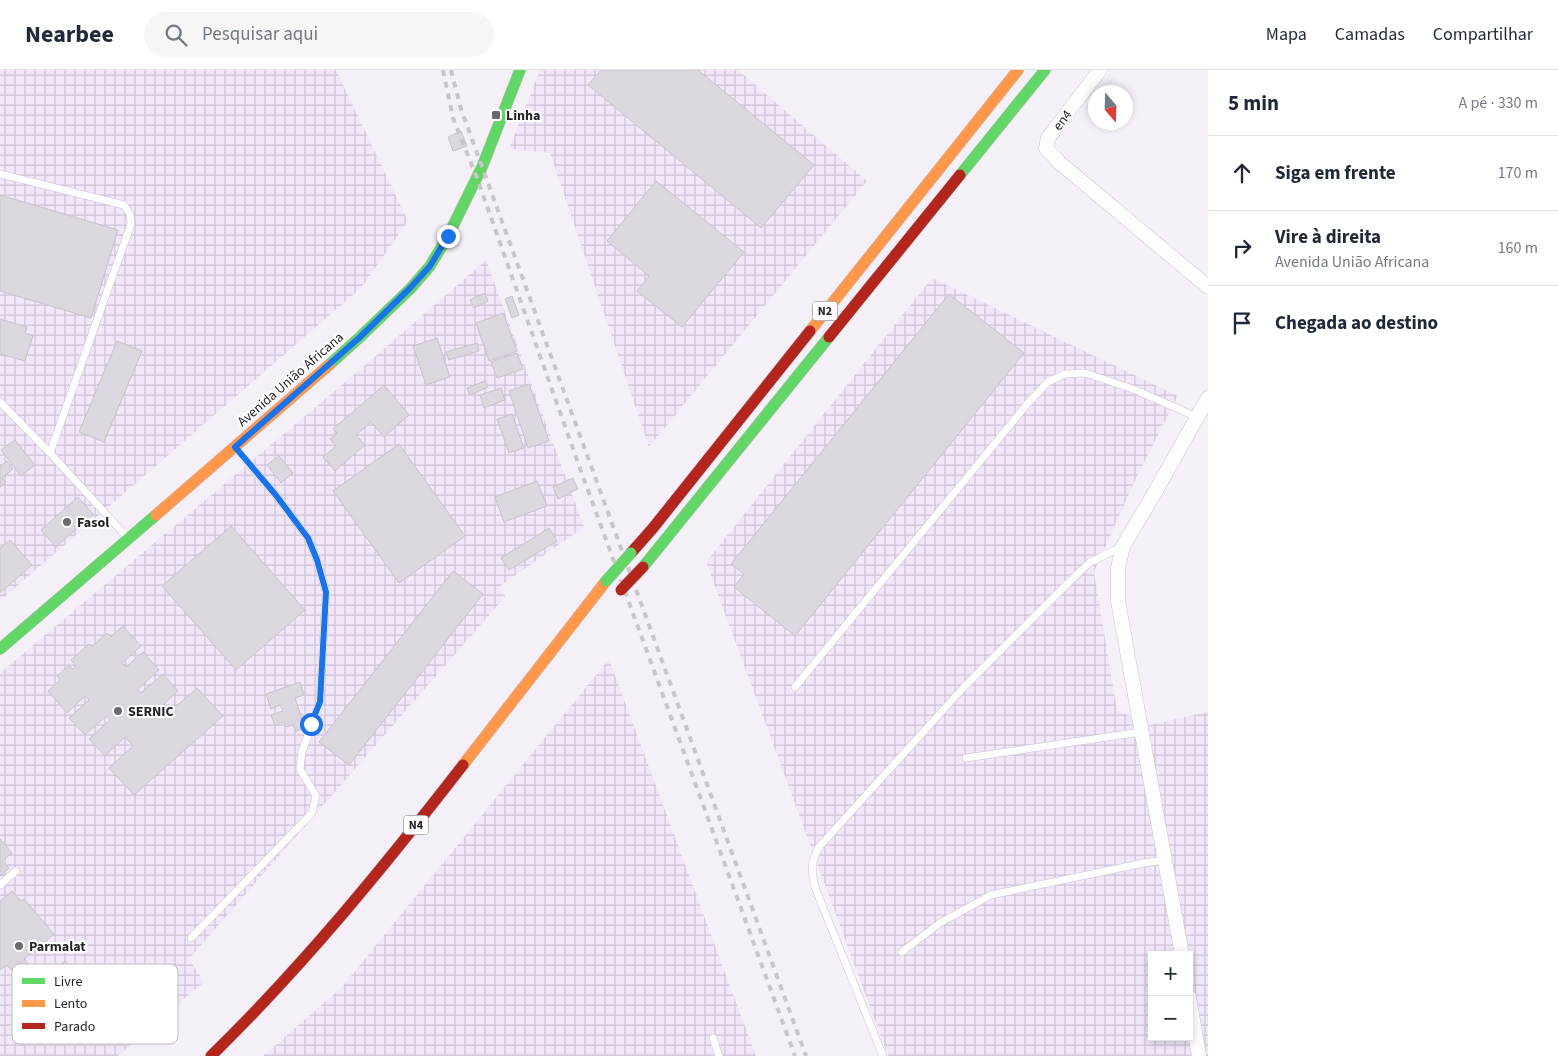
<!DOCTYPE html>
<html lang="pt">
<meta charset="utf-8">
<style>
:root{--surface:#fff;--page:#f6f6f7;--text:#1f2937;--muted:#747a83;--line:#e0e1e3}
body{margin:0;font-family:"Source Sans 3",sans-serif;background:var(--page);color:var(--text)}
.controls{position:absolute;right:15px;bottom:15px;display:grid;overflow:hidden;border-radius:0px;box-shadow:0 2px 8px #0003}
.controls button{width:45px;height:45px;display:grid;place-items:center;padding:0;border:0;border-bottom:1px solid var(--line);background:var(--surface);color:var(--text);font:25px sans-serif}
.compass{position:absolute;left:1088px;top:15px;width:45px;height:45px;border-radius:50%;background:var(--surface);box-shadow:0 2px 8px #0003;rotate:161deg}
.stop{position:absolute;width:15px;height:15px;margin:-11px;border:4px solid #1a73e8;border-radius:50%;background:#fff}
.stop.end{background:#1a73e8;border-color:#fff;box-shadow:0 1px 5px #0008}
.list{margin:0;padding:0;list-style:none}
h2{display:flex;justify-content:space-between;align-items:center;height:65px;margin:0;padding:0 20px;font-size:21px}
h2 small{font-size:16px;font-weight:400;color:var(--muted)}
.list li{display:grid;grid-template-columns:32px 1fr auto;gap:15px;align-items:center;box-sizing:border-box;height:75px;padding:0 20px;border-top:1px solid var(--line)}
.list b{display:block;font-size:19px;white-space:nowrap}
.list p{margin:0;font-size:16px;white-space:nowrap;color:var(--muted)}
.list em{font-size:16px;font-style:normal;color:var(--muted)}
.icon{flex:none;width:28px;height:28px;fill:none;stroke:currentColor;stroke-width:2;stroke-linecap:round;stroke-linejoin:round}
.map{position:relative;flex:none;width:1208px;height:986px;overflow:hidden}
header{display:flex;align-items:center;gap:30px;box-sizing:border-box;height:70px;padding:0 25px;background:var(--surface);border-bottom:1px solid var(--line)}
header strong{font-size:24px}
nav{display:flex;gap:28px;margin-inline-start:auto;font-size:18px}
.search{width:350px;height:45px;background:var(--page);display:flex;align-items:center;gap:12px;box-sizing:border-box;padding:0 18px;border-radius:28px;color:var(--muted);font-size:19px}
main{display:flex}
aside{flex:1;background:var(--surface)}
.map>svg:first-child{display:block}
</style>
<header>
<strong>Nearbee</strong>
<div class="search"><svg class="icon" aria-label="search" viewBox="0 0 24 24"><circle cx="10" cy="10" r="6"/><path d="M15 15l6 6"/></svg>Pesquisar aqui</div>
<nav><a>Mapa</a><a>Camadas</a><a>Compartilhar</a></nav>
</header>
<main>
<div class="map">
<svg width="1208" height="986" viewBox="0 0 1208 986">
<defs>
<pattern id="industrial-grid" width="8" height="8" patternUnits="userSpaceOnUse" patternTransform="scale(1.25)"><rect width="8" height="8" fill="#f2e6fa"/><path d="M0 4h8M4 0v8" fill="none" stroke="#cfc5d6"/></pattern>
</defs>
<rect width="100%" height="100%" fill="#f5f0f8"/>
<!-- industrial -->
<path fill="url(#industrial-grid)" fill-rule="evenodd" d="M0,0h336l72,151 -46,66 -362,314z
M540,0h198l129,111 -218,266 -99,-294 -41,-4z
M486,190l98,267 -84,59 5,11 -316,362 15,23 -86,74h-118v-383l363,-306z
M932,208l246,118 -40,78 -44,98 23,138 32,15 59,-13v344h-320l-182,-494zM1152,885h37v82h-37z
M609,589l147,397h-493l79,-69z"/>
<!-- building -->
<path fill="#dcd7df" stroke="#c7c2cb" d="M601,0h97l116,95 -53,63 -173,-143z
M461,61l6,15 -14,5 -5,-14z
M656,111l88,71 -62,75 -45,-36 12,-15 -42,-35z
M0,125l118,35 -27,88 -91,-27z
M485,223l3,8 -14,7 -4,-8z
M949,224l75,59 -229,283 -61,-49 10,-13 -13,-10z
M512,226l7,19 -7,3 -7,-19z
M503,243l14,38 -28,10 -13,-38z
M0,249l27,8 -2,6 8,3 -8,25 -25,-7z
M437,268l13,39 -24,8 -13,-39z
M117,271l25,10 -38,91 -25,-10z
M477,273l2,8 -30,9 -3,-8z
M517,283l6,16 -26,9 -6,-16z
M485,311l3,6 -18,8 -3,-7z
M529,314l20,57 -21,7 -19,-57z
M384,315l25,30 -25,22 -13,-15 -15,13 9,10 -30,26 -12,-14 13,-11 -6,-7 7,-6 -4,-4z
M501,318l4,12 -21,8 -4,-13z
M512,344l12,34 -15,5 -12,-34z
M15,370l20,25 -14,11 -20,-26z
M399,374l66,92 -66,47 -66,-92z
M279,386l14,17 -12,10 -14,-18z
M7,391l6,8 -11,9 4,5 -6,4v-21z
M573,408l5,11 -20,10 -5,-12z
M537,411l10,25 -43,16 -9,-25z
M78,427l15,17 -37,33 -15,-17z
M231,456l74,84 -69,60 -74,-84z
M549,458l8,13 -48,29 -8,-12z
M10,470l22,25 -32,28v-45z
M453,501l30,23 -134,171 -30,-23z
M123,556l18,20 -19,17 4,4 17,-15 16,18 -21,19 3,4 22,-19 15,17 -21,19 7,7 33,-29 26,28 -89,79 -25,-27 24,-22 -8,-9 -20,19 -16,-17 21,-19 -4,-4 -21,19 -16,-17 20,-18 -4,-4 -18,17 -19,-22 12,-11 -3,-4 12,-11 4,4 3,-3 -5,-6 18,-16 3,2 15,-13 4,4z
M300,612l4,13 -9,3 10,30 -9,3 -3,-6 -7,2 -2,-5 -9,4 -4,-11 12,-4 -3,-6 -9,4 -5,-15z
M0,769l12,14 -10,8 7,7 -9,8z
M12,821l9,10 3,-2 30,35 -30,25 18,22 23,-20 8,10 -28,23 -26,-32 -8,8 -4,-5 -7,5v-69z"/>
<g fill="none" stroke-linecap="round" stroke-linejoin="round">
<defs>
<path id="lane" d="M0,104l124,31 6,9 1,10 -81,229
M0,332l50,51 78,85
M795,617l233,-284 20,-21 17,-8 20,-1 48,16 64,28
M966,688l175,-26
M0,815l16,-14
M191,868l121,-125 4,-17 -16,-27 2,-17 18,-50 6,-110 -9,-32 -9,-22 -33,-44 -40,-46
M902,882l38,-29 51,-28 153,-32 21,-3
M713,968l6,18
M883,986l-67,-166c-5,-18 -6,-26 3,-43l145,-160 107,-107 18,-17 34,-17"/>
<path id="street" d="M1100,0l-52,68 -2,10 14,15 148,124
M1182,885l-64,-354v-33l5,-22 31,-52 54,-96
M1189,927l10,59"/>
<path id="fast" d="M960,105l85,-105
M329,295l30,-27 52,-50 19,-22 18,-30 34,-69 38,-97
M643,497l186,-230
M0,579l156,-134"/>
<path id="slow" d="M810,261l208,-261
M156,445l173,-150
M463,695l143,-184"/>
<path id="jam" d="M829,267l131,-162
M631,483l22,-25 157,-197
M211,986c92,-90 173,-189 252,-291"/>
</defs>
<!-- lane casing -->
<use href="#lane" stroke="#cbc6ce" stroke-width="8"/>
<!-- street casing -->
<use href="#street" stroke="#cbc6ce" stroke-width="15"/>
<!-- fast casing -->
<use href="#fast" stroke="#cbc6ce" stroke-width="12"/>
<!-- slow casing -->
<use href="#slow" stroke="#cbc6ce" stroke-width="12"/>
<!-- jam casing -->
<use href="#jam" stroke="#cbc6ce" stroke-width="12"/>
<!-- lane -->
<use href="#lane" stroke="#fefdfe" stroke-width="7"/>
<!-- street -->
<use href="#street" stroke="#fefdfe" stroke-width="14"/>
<!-- fast -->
<use href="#fast" stroke="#63d668" stroke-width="11"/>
<!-- slow -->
<use href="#slow" stroke="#ff974d" stroke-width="11"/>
<!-- jam -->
<use href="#jam" stroke="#b3261e" stroke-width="11"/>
<!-- rail -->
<path stroke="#c8c6c9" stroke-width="4" stroke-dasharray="6 6" stroke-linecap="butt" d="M443,0l10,48 24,60 101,285 217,593
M451,0l10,39 345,947"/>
<defs>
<path id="fast-bridge" d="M606,511l25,-28"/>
<path id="jam-bridge" d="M621,520l22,-23"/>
</defs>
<!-- fast-bridge casing -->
<use href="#fast-bridge" stroke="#cbc6ce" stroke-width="12" stroke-linecap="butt"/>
<!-- jam-bridge casing -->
<use href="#jam-bridge" stroke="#cbc6ce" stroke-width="12" stroke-linecap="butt"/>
<!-- fast-bridge -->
<use href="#fast-bridge" stroke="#63d668" stroke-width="11"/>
<!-- jam-bridge -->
<use href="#jam-bridge" stroke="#b3261e" stroke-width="11"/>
</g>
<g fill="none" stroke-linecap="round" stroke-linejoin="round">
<!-- route -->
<path stroke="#1a73e8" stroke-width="6" d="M311,654l9,-22 6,-110 -9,-32 -9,-22 -33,-44 -40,-47 124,-109 51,-50 20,-22 18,-30"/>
</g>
<!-- markers -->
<g fill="#6e6871" stroke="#fff" stroke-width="2">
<rect x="491" y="40" width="10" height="10" rx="2.5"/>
<circle cx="67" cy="452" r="5"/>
<circle cx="118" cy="641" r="5"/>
<circle cx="19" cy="876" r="5"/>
</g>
<g text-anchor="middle" stroke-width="4" stroke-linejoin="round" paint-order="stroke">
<!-- shield labels -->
<g fill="#fff" stroke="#666268" stroke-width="1">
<rect x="812.5" y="231.5" width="25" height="19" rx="4"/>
<rect x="403.5" y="745.5" width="25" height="19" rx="4"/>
</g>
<g font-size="12" font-weight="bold" fill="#251f28">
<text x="825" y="245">N2</text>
<text x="416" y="759">N4</text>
</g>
<!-- poi labels -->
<g font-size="14" font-weight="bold" fill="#251f28" stroke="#fff" text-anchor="start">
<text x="506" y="50">Linha</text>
<text x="77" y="457">Fasol</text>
<text x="128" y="646">SERNIC</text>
<text x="29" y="881">Parmalat</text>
</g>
<!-- street labels -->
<g font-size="14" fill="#251f28" stroke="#fff">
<text transform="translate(1062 50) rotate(-53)" y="5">en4</text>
<text transform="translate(290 309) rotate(-41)" y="5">Avenida União Africana</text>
</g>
</g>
<!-- legend -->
<rect x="12" y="894" width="166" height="80" rx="8" fill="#fff" stroke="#bebcbe" stroke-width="1"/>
<rect x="22" y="908" width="23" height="6" fill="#63d668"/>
<rect x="22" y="930" width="23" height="7" fill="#ff974d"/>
<rect x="22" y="953" width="23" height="6" fill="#b3261e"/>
<g font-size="14" fill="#251f28">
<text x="54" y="916">Livre</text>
<text x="54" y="938">Lento</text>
<text x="54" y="961">Parado</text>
</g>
</svg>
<div class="controls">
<button>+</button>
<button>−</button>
</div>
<svg class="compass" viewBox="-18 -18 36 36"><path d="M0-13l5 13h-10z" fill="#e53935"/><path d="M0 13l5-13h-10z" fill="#747a83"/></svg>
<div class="stop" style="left:311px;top:654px"></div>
<div class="stop end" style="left:448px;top:166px"></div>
</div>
<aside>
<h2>5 min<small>A pé · 330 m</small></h2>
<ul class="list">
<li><svg class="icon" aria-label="ahead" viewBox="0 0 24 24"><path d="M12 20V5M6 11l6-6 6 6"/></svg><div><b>Siga em frente</b></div><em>170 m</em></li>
<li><svg class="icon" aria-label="right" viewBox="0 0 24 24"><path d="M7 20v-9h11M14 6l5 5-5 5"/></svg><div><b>Vire à direita</b><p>Avenida União Africana</p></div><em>160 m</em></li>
<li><svg class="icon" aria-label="arrive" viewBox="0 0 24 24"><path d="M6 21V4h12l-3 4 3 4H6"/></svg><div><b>Chegada ao destino</b></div></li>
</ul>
</aside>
</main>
